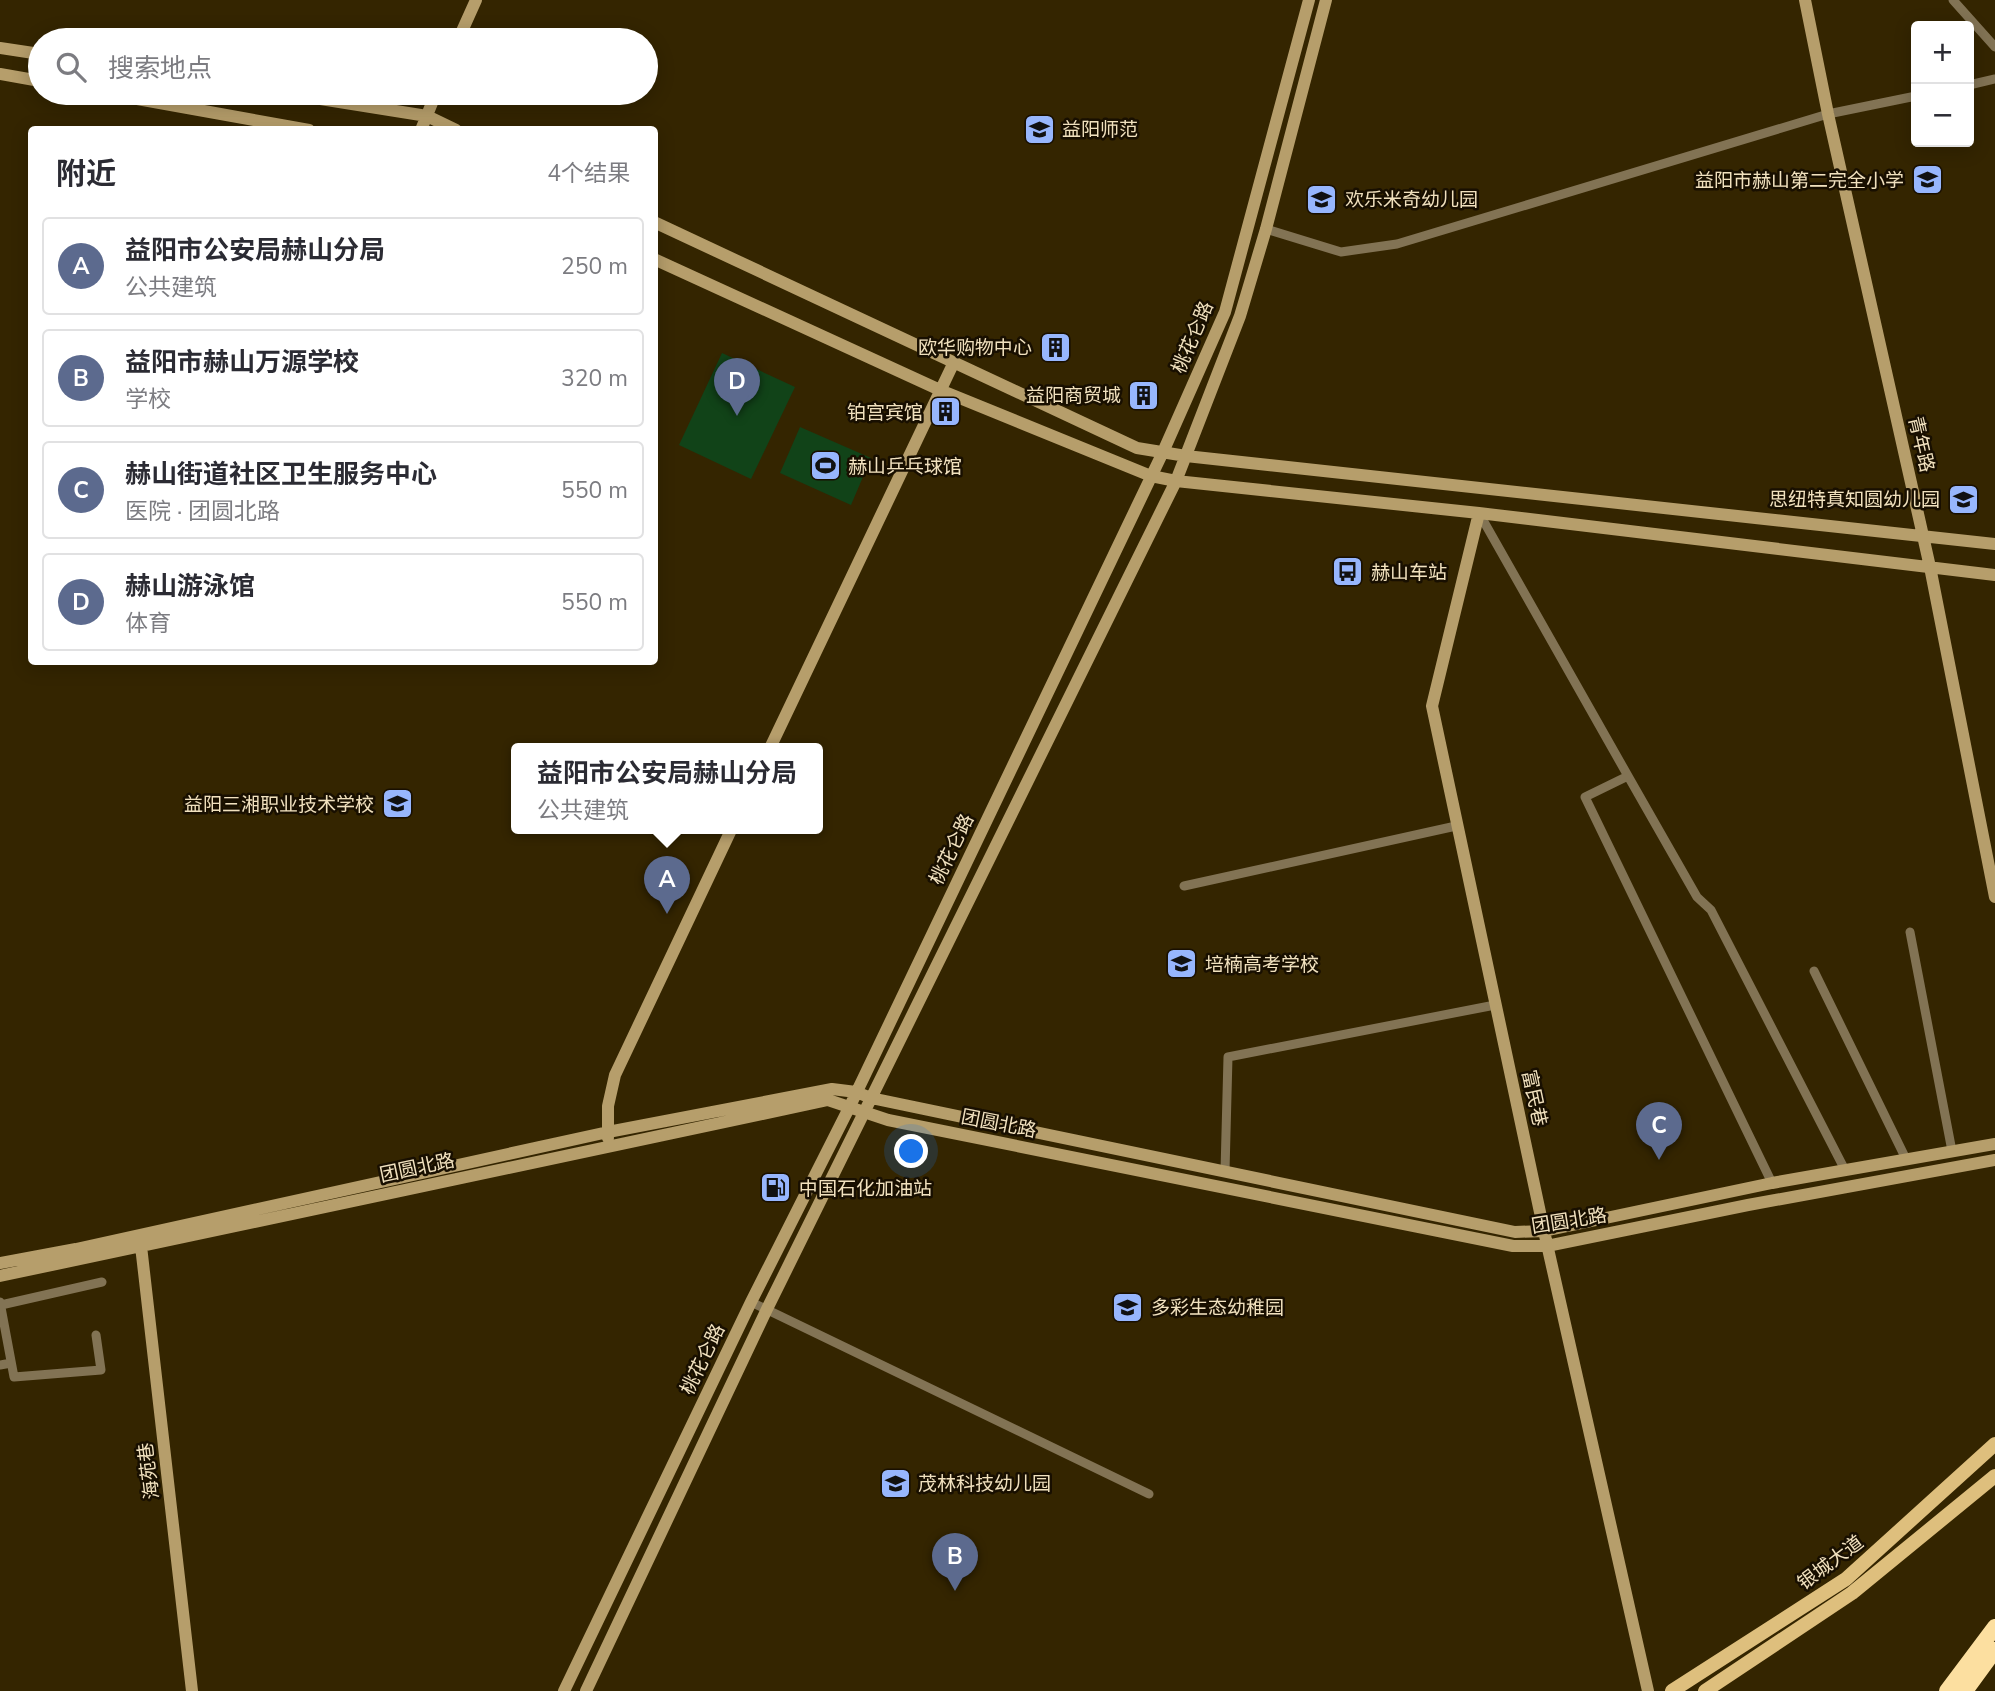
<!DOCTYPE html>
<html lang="zh">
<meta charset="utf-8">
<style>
:root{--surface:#fff;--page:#f7f7f7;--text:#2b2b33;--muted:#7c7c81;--line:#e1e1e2;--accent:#5c6a8e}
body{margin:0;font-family:"Nunito Sans","Noto Sans SC",sans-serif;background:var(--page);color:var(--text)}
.controls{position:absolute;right:21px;top:21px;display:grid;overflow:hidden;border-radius:7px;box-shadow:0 4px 18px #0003}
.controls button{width:63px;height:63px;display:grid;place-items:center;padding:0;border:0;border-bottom:2px solid var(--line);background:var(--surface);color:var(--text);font:35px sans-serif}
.you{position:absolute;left:912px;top:1152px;width:24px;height:24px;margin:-18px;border:5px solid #fff;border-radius:50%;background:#1a73e8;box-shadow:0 0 0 10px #1a73e833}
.badge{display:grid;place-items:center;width:46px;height:46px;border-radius:50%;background:var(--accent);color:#fff;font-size:23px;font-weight:700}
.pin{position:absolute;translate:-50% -58px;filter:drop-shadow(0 2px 4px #0008)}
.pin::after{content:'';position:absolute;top:37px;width:24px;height:21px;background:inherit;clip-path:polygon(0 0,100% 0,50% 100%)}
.popup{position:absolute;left:511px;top:743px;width:312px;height:91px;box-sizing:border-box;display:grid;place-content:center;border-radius:7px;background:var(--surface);filter:drop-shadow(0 2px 5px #0005);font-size:23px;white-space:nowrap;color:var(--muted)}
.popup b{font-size:26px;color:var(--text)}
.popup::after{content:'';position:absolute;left:50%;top:100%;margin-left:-14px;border:14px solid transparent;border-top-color:var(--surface)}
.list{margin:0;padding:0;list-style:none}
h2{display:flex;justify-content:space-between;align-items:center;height:91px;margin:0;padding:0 28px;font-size:30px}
h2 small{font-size:23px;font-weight:400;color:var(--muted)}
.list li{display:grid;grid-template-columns:46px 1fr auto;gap:21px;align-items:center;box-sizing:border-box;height:98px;margin:0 14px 14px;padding:0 14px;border:2px solid var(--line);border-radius:7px}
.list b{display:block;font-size:26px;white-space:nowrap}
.list p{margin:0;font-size:23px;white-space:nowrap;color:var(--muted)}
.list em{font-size:23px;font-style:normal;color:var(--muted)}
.icon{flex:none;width:38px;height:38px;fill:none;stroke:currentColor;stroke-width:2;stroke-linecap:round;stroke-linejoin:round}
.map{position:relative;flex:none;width:1995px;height:1691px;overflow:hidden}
.search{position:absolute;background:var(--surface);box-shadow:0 4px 18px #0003;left:28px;top:28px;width:630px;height:77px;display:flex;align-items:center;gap:18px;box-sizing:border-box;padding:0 24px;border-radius:38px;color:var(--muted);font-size:26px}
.panel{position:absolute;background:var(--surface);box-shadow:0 4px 18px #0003;left:28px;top:126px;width:630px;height:539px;border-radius:7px}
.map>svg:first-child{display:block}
</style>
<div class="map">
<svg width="1995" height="1691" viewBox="0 0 1995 1691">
<rect width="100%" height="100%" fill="#342500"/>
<!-- green -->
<path fill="#114318" d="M722,353l73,34 -44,92 -72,-34z
M800,427l71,31 -20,47 -71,-32z"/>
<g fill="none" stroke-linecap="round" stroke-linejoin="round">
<!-- street -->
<path stroke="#827354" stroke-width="9" d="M1953,0l42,47
M1969,85l26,-6
M1266,229l75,23 56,-8 431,-130 88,-18
M1479,513l149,263
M1184,886l272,-60
M1910,932l42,219
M1814,971l92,188
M1225,1171l3,-114 267,-52
M1772,1183l-187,-386 43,-21 69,121 14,13 134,260
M0,1302l14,75 87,-7 -5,-35
M751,1302l398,192
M1,1305l101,-23
M0,1365l11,-2"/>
<!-- secondary -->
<path stroke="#b69e6b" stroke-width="12" d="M1805,0l23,114 102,453 65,330
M458,40l18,-40
M0,48l40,6
M0,74l40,7
M104,93l205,37
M283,93l144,23 29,14
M421,130l15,-37
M654,222l483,226 49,8 809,88
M654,259l286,131 211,86 25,5 303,32 516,62
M1479,513l-47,193 112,525 104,460
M770,748l184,-386
M608,1138v-32l7,-31 117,-247
M141,1246l51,445
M0,1263l76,-14 532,-117 224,-43 24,3 15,6 644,134 29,-1 228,-48 223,-39
M0,1276l828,-176 60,20 625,126h34l201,-41 247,-45
M564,1691l187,-389 99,-196 313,-654 62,-140 84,-312
M586,1691l181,-382 409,-828 64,-165 26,-87 60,-229"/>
<!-- primary -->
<path stroke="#debf7d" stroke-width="14" d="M1672,1691l174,-112 149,-135
M1705,1691l147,-98 143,-117"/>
<!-- highway -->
<path stroke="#fcdfa0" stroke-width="16" d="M1947,1691l48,-64
M1965,1691l30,-41"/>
</g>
<!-- icons -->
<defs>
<symbol id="school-square" viewBox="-11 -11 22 22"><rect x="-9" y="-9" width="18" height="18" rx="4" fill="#97b6fd" stroke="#180f00"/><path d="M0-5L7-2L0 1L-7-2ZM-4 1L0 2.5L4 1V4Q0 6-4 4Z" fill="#111"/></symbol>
<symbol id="building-square" viewBox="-11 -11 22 22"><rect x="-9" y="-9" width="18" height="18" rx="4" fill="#97b6fd" stroke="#180f00"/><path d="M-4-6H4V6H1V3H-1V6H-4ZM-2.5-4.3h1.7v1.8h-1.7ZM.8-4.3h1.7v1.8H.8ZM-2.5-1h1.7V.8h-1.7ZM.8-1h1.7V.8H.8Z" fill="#111"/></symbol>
<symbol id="stadium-square" viewBox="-11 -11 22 22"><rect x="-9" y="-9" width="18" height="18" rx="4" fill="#97b6fd" stroke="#180f00"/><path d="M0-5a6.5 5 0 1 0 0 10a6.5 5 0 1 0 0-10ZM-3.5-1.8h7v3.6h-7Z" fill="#111"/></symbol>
<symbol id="bus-square" viewBox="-11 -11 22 22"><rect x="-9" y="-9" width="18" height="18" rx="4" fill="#97b6fd" stroke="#180f00"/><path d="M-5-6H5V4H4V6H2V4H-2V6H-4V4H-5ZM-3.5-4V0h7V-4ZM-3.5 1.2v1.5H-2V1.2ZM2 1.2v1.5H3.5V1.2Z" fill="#111"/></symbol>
<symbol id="fuel-square" viewBox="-11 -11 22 22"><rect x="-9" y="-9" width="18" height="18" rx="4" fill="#97b6fd" stroke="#180f00"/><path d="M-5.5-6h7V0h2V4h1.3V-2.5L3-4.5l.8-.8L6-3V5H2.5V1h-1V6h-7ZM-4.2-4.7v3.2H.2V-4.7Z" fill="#111"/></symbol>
</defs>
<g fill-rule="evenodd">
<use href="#school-square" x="1022" y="112" width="35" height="35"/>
<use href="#school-square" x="1910" y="162" width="35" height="35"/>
<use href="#school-square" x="1304" y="182" width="35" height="35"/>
<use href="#building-square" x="1038" y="330" width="35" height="35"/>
<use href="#building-square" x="1126" y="378" width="35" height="35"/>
<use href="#building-square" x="928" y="394" width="35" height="35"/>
<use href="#stadium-square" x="808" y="448" width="35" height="35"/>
<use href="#school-square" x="1946" y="482" width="35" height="35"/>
<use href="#bus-square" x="1330" y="554" width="35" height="35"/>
<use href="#school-square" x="380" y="786" width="35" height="35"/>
<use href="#school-square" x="1164" y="946" width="35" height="35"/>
<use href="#fuel-square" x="758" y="1170" width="35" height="35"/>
<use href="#school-square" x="1110" y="1290" width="35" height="35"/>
<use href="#school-square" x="878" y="1466" width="35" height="35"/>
</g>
<g text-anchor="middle" stroke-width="5" stroke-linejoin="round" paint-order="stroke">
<!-- poi labels -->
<g font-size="19" fill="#f1e1be" stroke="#180f00" text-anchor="start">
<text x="1062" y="136">益阳师范</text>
<text x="1904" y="187" text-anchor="end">益阳市赫山第二完全小学</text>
<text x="1345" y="206">欢乐米奇幼儿园</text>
<text x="1032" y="354" text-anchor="end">欧华购物中心</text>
<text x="1121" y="402" text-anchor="end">益阳商贸城</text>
<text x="923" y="419" text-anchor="end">铂宫宾馆</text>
<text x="848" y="473">赫山乒乓球馆</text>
<text x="1940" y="506" text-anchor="end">思纽特真知圆幼儿园</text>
<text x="1371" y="579">赫山车站</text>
<text x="374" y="811" text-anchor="end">益阳三湘职业技术学校</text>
<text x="1205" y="971">培楠高考学校</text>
<text x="799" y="1195">中国石化加油站</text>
<text x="1151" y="1314">多彩生态幼稚园</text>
<text x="918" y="1490">茂林科技幼儿园</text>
</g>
<!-- street labels -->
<g font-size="19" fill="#f1e1be" stroke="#180f00">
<text transform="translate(1192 337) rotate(-67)" y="7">桃花仑路</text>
<text transform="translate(1922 444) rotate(77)" y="7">青年路</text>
<text transform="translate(951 849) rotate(-64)" y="7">桃花仑路</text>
<text transform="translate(1535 1098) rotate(78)" y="7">富民巷</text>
<text transform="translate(999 1123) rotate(11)" y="7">团圆北路</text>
<text transform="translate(417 1167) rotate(-12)" y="7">团圆北路</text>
<text transform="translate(1569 1220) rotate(-9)" y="7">团圆北路</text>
<text transform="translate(702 1359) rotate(-64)" y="7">桃花仑路</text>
<text transform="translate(148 1471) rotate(-97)" y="7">海苑巷</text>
<text transform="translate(1830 1562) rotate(-37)" y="7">银城大道</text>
</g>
</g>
</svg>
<div class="controls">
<button>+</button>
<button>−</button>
</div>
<div class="you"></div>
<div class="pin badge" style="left:667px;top:914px">A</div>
<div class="popup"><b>益阳市公安局赫山分局</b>公共建筑</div>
<div class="pin badge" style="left:955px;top:1591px">B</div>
<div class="pin badge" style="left:1659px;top:1160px">C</div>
<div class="pin badge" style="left:737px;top:416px">D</div>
<div class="search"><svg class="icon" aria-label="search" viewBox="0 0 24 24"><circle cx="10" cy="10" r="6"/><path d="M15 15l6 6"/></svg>搜索地点</div>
<section class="panel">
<h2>附近<small>4个结果</small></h2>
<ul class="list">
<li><span class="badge">A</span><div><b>益阳市公安局赫山分局</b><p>公共建筑</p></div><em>250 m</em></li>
<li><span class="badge">B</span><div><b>益阳市赫山万源学校</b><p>学校</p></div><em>320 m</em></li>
<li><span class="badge">C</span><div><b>赫山街道社区卫生服务中心</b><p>医院 · 团圆北路</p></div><em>550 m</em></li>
<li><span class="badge">D</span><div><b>赫山游泳馆</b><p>体育</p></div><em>550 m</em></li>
</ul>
</section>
</div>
